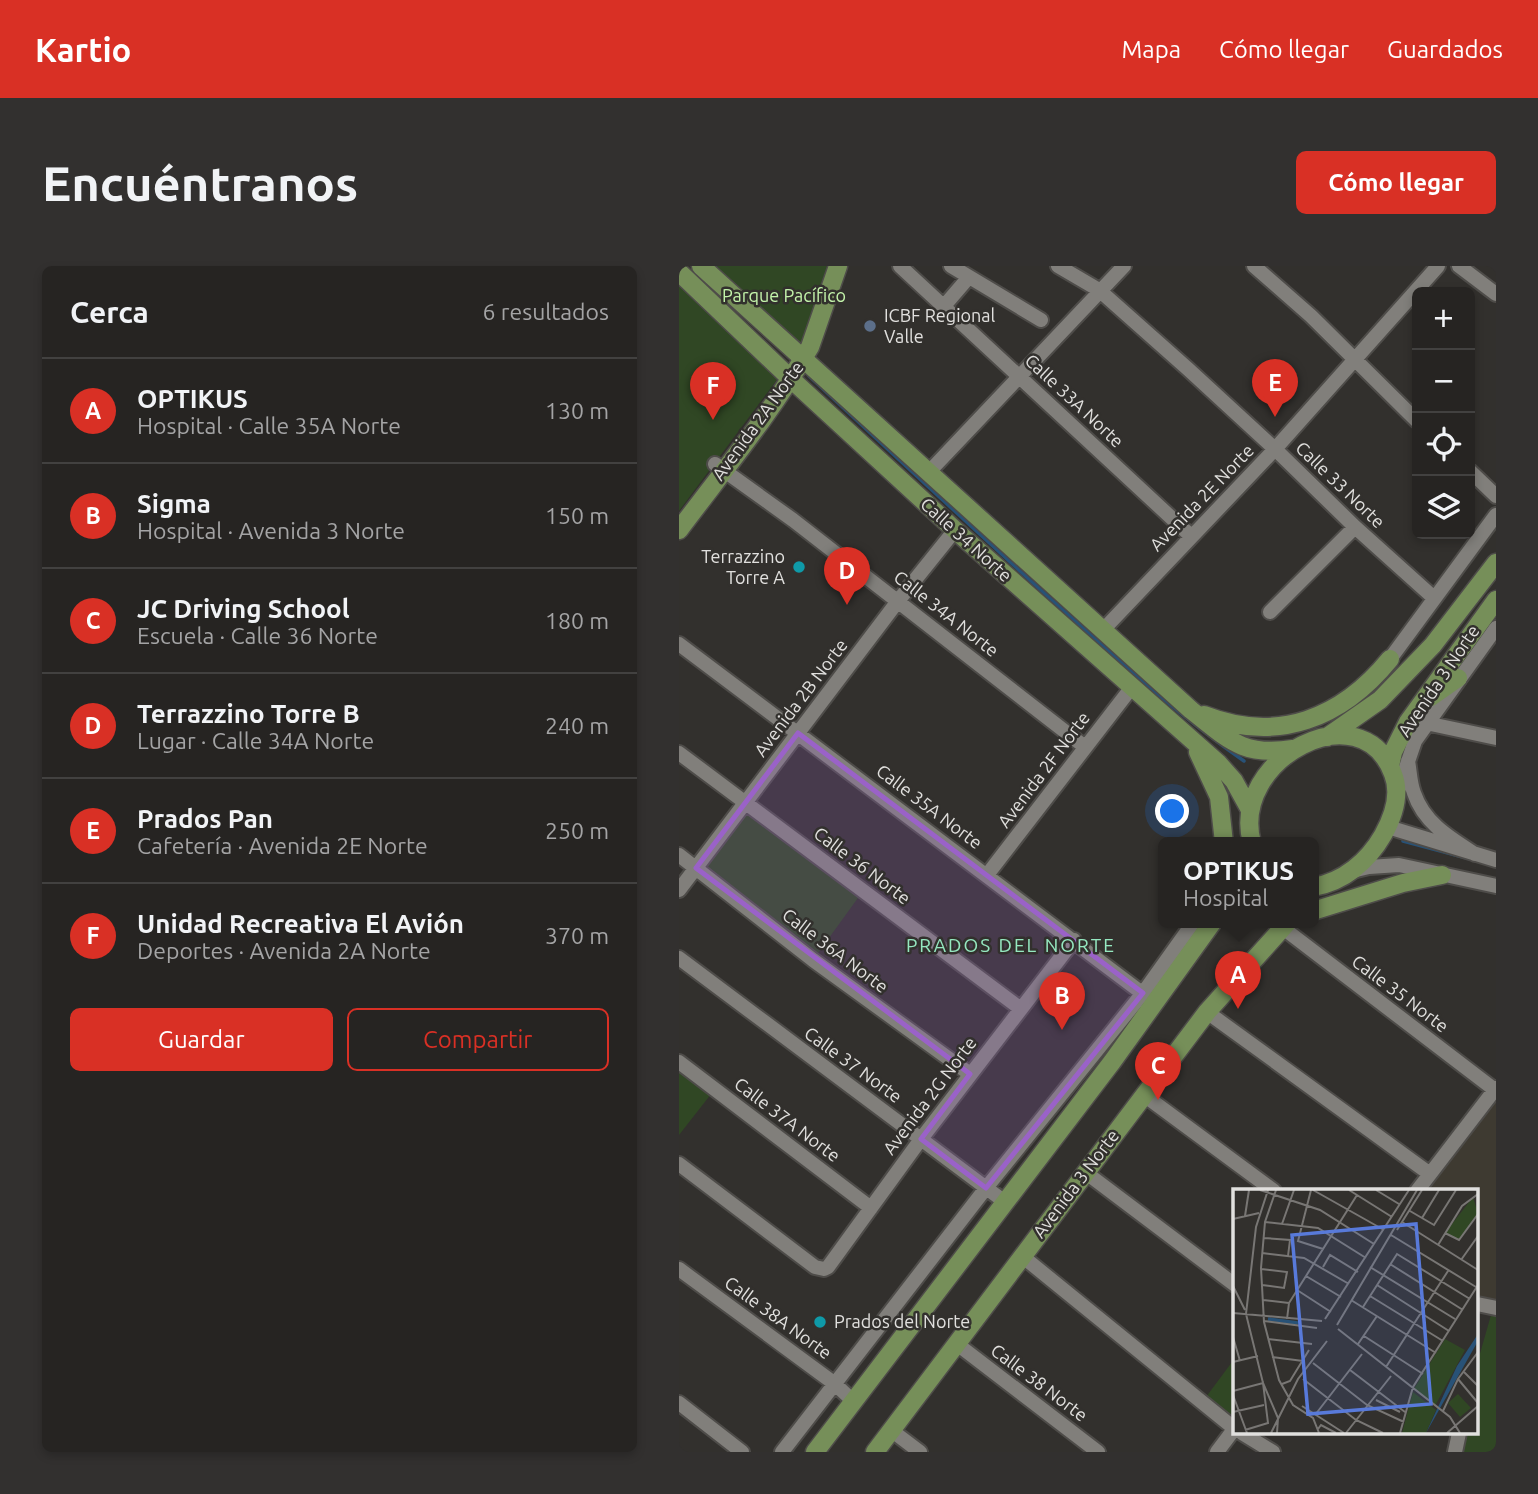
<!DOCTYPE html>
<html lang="es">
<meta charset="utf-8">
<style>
:root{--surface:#262422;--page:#32302f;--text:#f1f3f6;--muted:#a4a4a5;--line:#424140;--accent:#d93025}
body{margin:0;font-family:Ubuntu,sans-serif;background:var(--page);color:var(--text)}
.controls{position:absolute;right:21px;top:21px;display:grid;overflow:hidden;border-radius:10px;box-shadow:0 4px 10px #0003}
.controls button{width:63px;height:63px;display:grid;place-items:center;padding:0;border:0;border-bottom:2px solid var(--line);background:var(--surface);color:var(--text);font:35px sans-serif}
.you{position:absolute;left:494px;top:546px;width:24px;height:24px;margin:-18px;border:5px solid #fff;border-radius:50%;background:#1a73e8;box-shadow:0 0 0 10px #1a73e833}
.badge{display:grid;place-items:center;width:46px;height:46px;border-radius:50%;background:var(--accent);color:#fff;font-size:23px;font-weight:700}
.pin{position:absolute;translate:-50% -58px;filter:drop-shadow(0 2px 4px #0008)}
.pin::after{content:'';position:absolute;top:37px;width:24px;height:21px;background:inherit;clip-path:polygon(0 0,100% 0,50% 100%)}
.popup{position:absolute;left:479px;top:571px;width:161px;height:91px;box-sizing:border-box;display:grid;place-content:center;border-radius:10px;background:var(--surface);filter:drop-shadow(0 2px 5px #0005);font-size:23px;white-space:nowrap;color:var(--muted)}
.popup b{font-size:26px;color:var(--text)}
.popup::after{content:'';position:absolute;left:50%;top:100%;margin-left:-14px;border:14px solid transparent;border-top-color:var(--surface)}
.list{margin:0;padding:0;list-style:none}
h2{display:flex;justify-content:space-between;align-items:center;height:91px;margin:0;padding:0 28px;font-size:30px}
h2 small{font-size:23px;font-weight:400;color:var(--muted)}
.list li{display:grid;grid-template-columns:46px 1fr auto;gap:21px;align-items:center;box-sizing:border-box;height:105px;padding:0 28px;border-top:2px solid var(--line)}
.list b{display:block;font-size:26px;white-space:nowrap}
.list p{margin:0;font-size:23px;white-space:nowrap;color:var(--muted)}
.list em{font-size:23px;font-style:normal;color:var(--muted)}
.actions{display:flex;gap:14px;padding:21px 28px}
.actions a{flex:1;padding:16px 0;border:2px solid var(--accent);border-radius:10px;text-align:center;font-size:24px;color:var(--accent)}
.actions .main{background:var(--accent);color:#fff}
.icon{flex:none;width:38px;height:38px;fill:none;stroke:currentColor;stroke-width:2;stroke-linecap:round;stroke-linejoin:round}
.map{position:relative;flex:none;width:817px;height:1186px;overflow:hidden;border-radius:10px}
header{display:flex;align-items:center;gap:42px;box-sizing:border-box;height:98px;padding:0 35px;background:var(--accent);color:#fff}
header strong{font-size:33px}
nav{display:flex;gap:38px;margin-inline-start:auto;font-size:24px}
.intro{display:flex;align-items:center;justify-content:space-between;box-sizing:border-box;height:168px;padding:0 42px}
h1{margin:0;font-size:49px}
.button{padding:18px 32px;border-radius:10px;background:var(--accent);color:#fff;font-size:24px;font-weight:700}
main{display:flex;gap:42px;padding:0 42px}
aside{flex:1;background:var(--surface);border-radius:10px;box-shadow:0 4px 10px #0003}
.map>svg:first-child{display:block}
</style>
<header>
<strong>Kartio</strong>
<nav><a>Mapa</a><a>Cómo llegar</a><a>Guardados</a></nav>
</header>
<div class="intro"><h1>Encuéntranos</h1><a class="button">Cómo llegar</a></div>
<main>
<aside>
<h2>Cerca<small>6 resultados</small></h2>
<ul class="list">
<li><span class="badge">A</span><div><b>OPTIKUS</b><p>Hospital · Calle 35A Norte</p></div><em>130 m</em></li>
<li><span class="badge">B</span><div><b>Sigma</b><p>Hospital · Avenida 3 Norte</p></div><em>150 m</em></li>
<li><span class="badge">C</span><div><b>JC Driving School</b><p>Escuela · Calle 36 Norte</p></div><em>180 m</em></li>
<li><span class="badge">D</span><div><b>Terrazzino Torre B</b><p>Lugar · Calle 34A Norte</p></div><em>240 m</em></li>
<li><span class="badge">E</span><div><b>Prados Pan</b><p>Cafetería · Avenida 2E Norte</p></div><em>250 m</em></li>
<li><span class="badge">F</span><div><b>Unidad Recreativa El Avión</b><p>Deportes · Avenida 2A Norte</p></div><em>370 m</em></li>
</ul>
<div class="actions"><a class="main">Guardar</a><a>Compartir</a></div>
</aside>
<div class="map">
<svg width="817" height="1186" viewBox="0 0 817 1186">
<rect width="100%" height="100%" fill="#32302d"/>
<!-- built -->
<path fill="#3e3a31" d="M817,824v218l-19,-4v-113h-60z"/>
<!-- green -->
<path fill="#304724" d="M22,0h126l-24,74 -7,11z
M0,6l100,105 -100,134z
M67,538l117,87 -50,69 -117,-92z
M0,796l36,27 -36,46z
M814,1042h3v144h-41l4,-19h18v-69z
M556,1092v71l-32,-28z"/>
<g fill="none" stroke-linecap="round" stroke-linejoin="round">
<!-- stream -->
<path stroke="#285277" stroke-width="3.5" d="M130,110c81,75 161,150 243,224 62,56 123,113 192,161
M724,575l71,19"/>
<defs>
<path id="minor" d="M221,0l291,270
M272,0l90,54
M379,0l41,24 89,79 87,80 80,78 79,71
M575,0l57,50 106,105
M780,0l37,28
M265,40l25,-29
M36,198l78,56 292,227
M791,205l26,25
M249,207l196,-207
M591,346l85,-85
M424,364l172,-181 163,-183
M0,378l471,355
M711,393l106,-144
M747,457l70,15
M0,487l342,256
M729,495c2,10 2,22 6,32 10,30 36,45 61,61
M719,525l17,-50 81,-113
M709,561l108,33
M0,589l134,105 157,114
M673,605l17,-4 30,-2 97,21
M308,609l145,-188
M0,624l219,-289 57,-71
M604,662l212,162
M0,692l326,244
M528,746l223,162
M0,796l192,146
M465,829l130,96
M0,898l136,103 9,2 4,-2 93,-128 153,-199
M406,906l150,113
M738,925l79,-103
M343,990l213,173
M0,1003l156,115 18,17
M798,1038l19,4
M278,1078l141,108
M0,1137l63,49
M212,1164l29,22
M563,1167l31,19
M103,1186l204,-264 157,-195 50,-70
M538,1186l18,-24
M776,1186l4,-19"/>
<path id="major" d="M22,0l490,444c38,30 52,47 102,39
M0,6l112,107 164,151 263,233 16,18 16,29
M0,264c45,-60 93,-118 131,-183l28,-81
M752,431l27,-19
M525,449c74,29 138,3 186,-56
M648,471l53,-37 53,-55 63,-82
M519,486l21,45 5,46
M711,500l3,-14 15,-30 88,-122
M573,577c-23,-84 110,-154 141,-69 8,20 0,43 -10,61 -15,26 -39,47 -70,52
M634,645l90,-28 39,-8
M136,1186l297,-390 100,-139
M196,1186l332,-440 80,-89"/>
</defs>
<!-- minor casing -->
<use href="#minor" stroke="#4e4c49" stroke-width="18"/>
<!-- major casing -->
<use href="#major" stroke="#4e4c49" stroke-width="21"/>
<!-- minor -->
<use href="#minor" stroke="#817f7b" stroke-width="14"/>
<!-- major -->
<use href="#major" stroke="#768f59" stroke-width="18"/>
</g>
<!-- marked area -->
<path fill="#9a62c8" fill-opacity="0.2" stroke="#9a62c8" stroke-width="5" stroke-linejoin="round" d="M119,467l345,260 -157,195 -65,-49 49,-65 -274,-206z"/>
<!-- markers -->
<circle fill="#5c6f8a" stroke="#32302d" stroke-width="2.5" cx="191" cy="60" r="7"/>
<g fill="#0f9aa8" stroke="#32302d" stroke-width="2.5">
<circle cx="120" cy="301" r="7"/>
<circle cx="141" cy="1056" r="7"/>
</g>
<g text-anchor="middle" stroke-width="5" stroke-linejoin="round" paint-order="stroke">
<!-- park labels -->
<g font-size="18" fill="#c3f3aa" stroke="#32302d">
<text x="105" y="36">Parque Pacífico</text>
</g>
<!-- poi labels -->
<g font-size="18" fill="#e1e0de" stroke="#32302d" text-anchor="start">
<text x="205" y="56">ICBF Regional<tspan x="205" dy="21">Valle</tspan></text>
<text x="106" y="297" text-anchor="end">Terrazzino<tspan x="106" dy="21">Torre A</tspan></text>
<text x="155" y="1062">Prados del Norte</text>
</g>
<!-- street labels -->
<g font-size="18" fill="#e1e0de" stroke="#32302d">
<text transform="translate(395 135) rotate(43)" y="6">Calle 33A Norte</text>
<text transform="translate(79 155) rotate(-54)" y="6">Avenida 2A Norte</text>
<text transform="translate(661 219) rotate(44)" y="6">Calle 33 Norte</text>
<text transform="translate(523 232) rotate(-46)" y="6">Avenida 2E Norte</text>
<text transform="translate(287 274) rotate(42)" y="6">Calle 34 Norte</text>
<text transform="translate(267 348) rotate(38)" y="6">Calle 34A Norte</text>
<text transform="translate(760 415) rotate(-56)" y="6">Avenida 3 Norte</text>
<text transform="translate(122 432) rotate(-53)" y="6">Avenida 2B Norte</text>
<text transform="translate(365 504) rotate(-53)" y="6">Avenida 2F Norte</text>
<text transform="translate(250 541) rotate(37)" y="6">Calle 35A Norte</text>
<text transform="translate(183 600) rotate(37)" y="6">Calle 36 Norte</text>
<text transform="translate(156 685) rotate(37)" y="6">Calle 36A Norte</text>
<text transform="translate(721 728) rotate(37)" y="6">Calle 35 Norte</text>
<text transform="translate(174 799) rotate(36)" y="6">Calle 37 Norte</text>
<text transform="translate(251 830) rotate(-53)" y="6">Avenida 2G Norte</text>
<text transform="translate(108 854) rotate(37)" y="6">Calle 37A Norte</text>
<text transform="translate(397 918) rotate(-53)" y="6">Avenida 3 Norte</text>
<text transform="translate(99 1052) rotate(36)" y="6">Calle 38A Norte</text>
<text transform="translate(360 1117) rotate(37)" y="6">Calle 38 Norte</text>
</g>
<!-- neighbourhood labels -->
<g font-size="19" letter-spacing="2" fill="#95e8c0" stroke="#32302d">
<text x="332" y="686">PRADOS DEL NORTE</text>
</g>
</g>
<!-- overview -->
<g transform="translate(554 923)">
<rect width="245" height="245" fill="#32302d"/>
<path d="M240,8l5,17 -19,26 -14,-7zM212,150l20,11 -30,56 -21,-17zM180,203l23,18 -10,23h-24zM225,205l13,14 -11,9 -12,-14z" fill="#304724"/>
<path d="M245,145v7l-52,92 31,-67z" fill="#285277"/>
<path fill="none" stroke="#285277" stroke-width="3.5" d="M35,130l30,4"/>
<path fill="none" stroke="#787674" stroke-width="2" d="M27,1l60,20 54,34M35,1l-12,37 -10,87 17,69 15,35 -1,15M43,1l-11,32 -4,46 3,54 15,58 14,25 20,13 6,15M78,1l-13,51 25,8M80,1l71,40M116,1l43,27M143,1l23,14M177,22l24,14 22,-35M12,27l4,-26M189,29l17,-28M0,30l26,-6M32,33l53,6 48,30M169,33l76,48M49,35l12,-34M164,41l25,-40M212,44l14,7 19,-26M158,46l85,52M31,49l26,2 -2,16M205,56l24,-39 16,-12M29,64l42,5 45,26M228,71l17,-24M157,75l73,46M90,78l7,-12 28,17M137,78l85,52M28,80l26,3 -3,16 -22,-3M73,87l35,21M144,96l72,46M0,97l12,24M64,101l34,22M137,107l73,45M30,111l26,3M118,111l85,53M130,118l34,-53 73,45M0,124l89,8M54,130l2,-16 68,-108M92,130l84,-129M31,132l53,7M104,136l80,-135M105,140l112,88 10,16M131,147l59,38M0,148l7,24M35,150l44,5M125,155l19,-28M39,168l31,4M0,173l25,-6M80,174l54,42 37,17M153,178l62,-96M117,181l55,42M230,182l15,15M70,190l53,41 27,13M225,190l20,24M49,195l8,-3 19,-31M0,202l30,-8 5,40 -23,7M0,206l14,38M143,211l24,12M69,217l42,27M210,222l15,-32 20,-27M0,223l31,-7M82,226l47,-61M85,240l3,-4 15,8M38,244l27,-54 29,-38M113,244l45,-57M167,244l13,-46 65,-102M214,244l31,-27"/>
<path fill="#587ada" fill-opacity="0.15" stroke="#587ada" stroke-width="3.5" d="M183,35l15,180 -123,10 -16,-179z"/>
<rect width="245" height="245" fill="none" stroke="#e1e0de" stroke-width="3.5"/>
</g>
</svg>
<div class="controls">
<button>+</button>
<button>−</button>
<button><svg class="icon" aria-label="locate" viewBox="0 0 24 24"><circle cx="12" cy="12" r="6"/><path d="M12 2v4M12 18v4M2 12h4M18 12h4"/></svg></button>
<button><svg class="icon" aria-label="layers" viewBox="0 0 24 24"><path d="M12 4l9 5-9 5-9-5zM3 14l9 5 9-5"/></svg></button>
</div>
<div class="you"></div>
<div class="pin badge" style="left:559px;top:743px">A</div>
<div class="popup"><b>OPTIKUS</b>Hospital</div>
<div class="pin badge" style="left:383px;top:764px">B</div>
<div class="pin badge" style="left:479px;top:834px">C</div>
<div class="pin badge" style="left:168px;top:339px">D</div>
<div class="pin badge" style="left:596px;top:151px">E</div>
<div class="pin badge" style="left:34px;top:154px">F</div>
</div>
</main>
